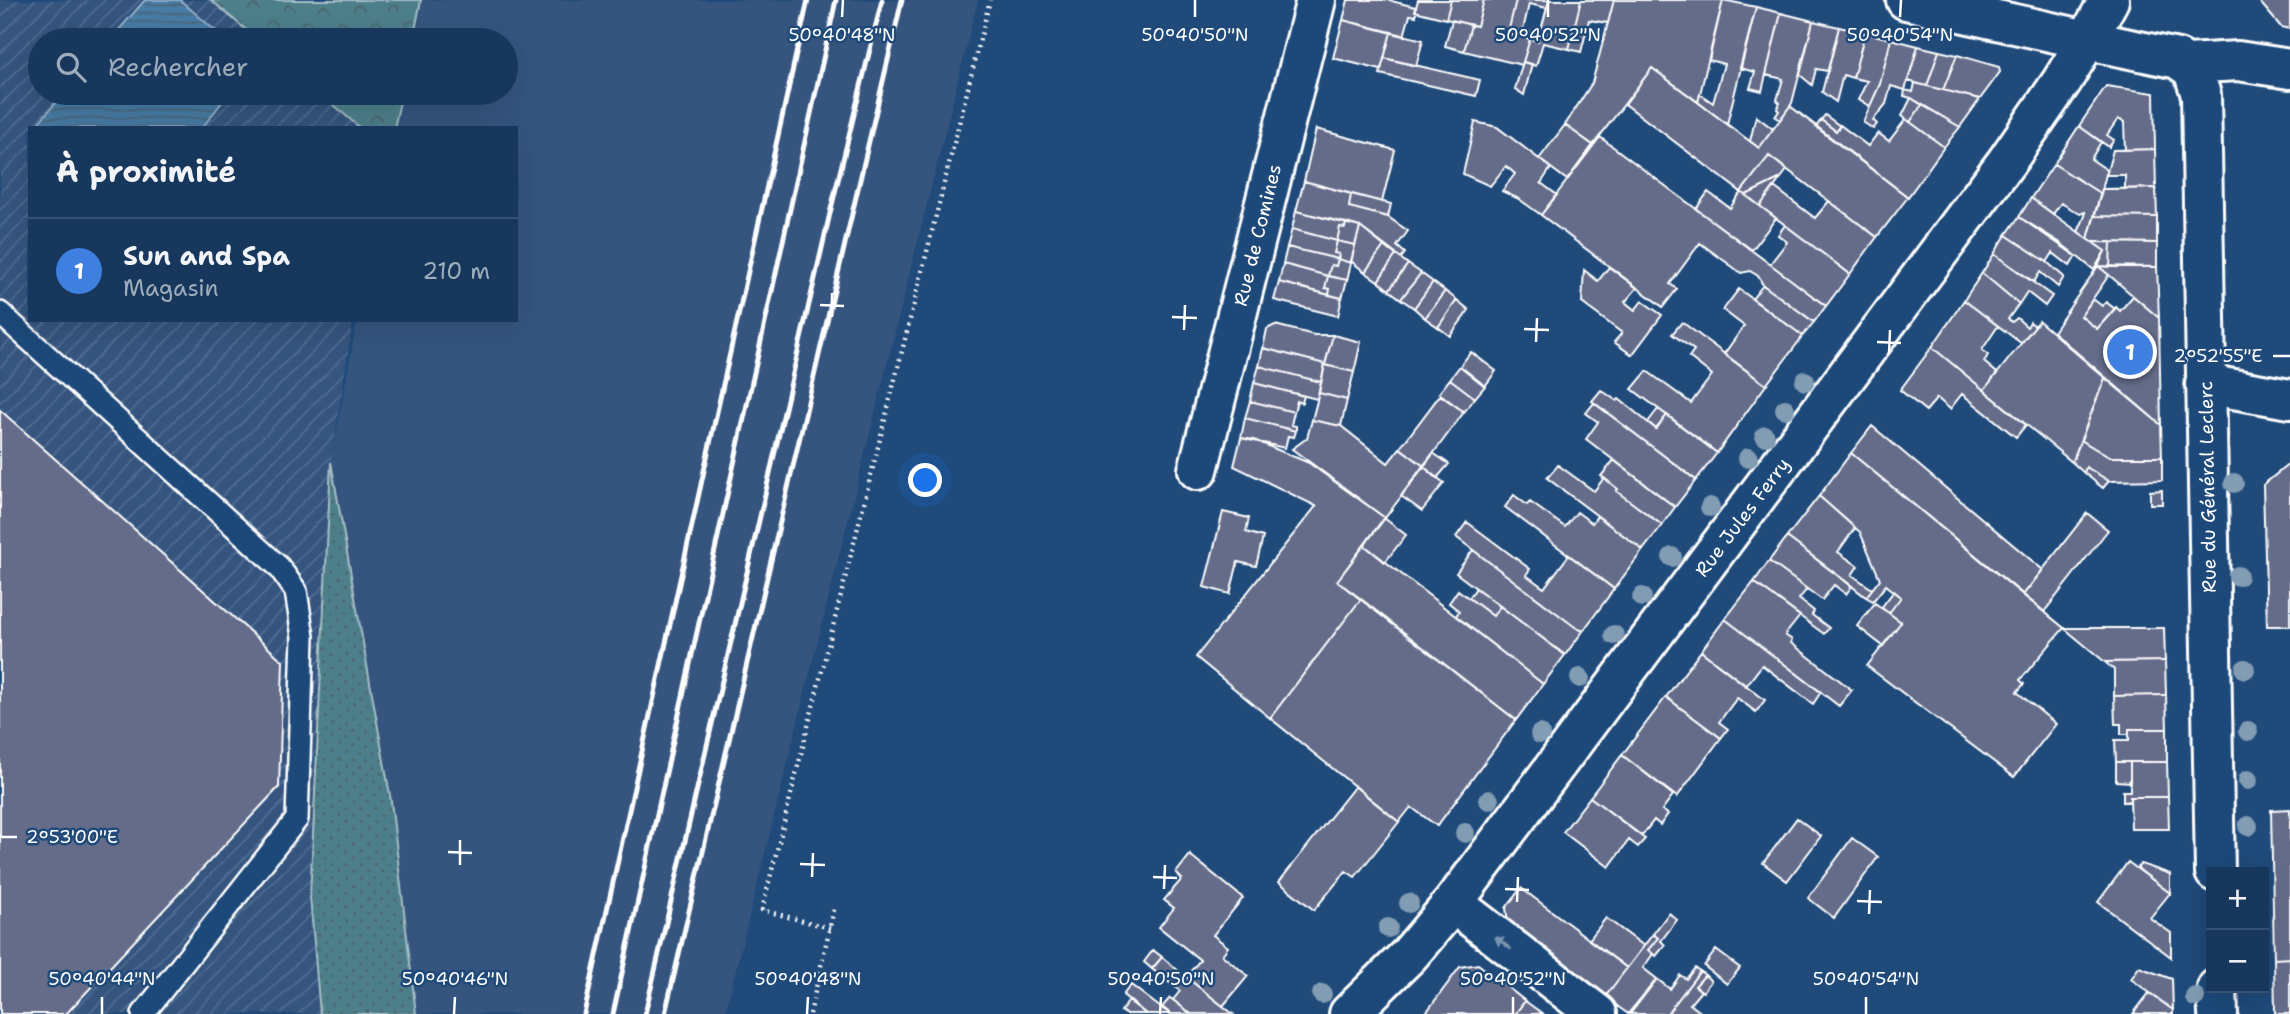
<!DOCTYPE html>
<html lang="fr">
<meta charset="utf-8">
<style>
:root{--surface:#17385c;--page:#244365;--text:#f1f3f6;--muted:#9eacbb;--line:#365272;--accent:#ff9aa2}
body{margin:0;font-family:"Shantell Sans",sans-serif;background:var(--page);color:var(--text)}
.controls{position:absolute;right:21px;bottom:21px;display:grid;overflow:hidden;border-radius:0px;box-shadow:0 7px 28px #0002}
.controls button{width:63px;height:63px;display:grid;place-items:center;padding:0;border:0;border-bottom:2px solid var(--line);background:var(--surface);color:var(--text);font:35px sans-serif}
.you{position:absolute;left:926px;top:481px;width:24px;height:24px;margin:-18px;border:5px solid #fff;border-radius:50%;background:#1a73e8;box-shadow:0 0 0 10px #1a73e833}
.badge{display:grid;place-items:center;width:46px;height:46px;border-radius:50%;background:var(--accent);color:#fff;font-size:23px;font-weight:700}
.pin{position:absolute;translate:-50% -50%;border:4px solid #fff;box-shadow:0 2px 7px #0006}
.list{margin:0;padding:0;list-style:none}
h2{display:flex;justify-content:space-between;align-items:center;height:91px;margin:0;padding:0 28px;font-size:30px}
h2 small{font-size:23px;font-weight:400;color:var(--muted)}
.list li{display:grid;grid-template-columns:46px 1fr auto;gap:21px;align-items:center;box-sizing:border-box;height:105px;padding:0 28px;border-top:2px solid var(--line)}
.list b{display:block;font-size:26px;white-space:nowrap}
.list p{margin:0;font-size:23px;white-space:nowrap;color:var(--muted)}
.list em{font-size:23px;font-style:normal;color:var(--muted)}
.icon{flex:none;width:38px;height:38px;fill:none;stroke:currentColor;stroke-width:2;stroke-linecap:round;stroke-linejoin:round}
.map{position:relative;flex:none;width:2290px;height:1014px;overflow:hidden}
.search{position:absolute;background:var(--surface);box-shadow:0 7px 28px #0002;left:28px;top:28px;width:490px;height:77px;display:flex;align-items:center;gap:18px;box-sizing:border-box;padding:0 24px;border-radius:38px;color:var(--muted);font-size:26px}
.panel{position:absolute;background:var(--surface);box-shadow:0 7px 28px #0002;left:28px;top:126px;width:490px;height:196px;border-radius:0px}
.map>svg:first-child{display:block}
</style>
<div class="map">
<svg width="2290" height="1014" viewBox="0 0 2290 1014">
<defs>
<pattern id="industrial-furrows" width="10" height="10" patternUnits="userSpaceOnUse" patternTransform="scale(1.75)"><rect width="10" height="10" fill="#34547f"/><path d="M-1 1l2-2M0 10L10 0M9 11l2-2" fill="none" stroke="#526e92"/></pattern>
<pattern id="grass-dots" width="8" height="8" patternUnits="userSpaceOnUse" patternTransform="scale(1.75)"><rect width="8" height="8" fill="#4d7f8b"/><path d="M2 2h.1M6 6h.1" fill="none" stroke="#4c666c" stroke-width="1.8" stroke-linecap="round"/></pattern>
<pattern id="forest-crowns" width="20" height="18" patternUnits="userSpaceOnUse" patternTransform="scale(1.75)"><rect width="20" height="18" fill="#4d7f8b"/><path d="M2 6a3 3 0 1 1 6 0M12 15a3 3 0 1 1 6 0" fill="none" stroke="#4c666c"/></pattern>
<pattern id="water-rules" width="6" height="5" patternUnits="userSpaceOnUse" patternTransform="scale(1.75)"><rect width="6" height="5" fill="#477ca5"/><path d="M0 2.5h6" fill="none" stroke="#4a6478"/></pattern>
</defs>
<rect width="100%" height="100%" fill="#1f4a7a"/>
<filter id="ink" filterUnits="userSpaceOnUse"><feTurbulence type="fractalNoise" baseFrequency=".0143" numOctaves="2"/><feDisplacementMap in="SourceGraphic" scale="14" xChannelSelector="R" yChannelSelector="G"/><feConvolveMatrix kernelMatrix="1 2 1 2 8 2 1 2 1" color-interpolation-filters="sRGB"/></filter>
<g filter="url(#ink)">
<!-- built -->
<path fill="#34547f" d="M421,0h557l-253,1013 2,1h-311l-25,-213 -60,-339 26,-142h159v-192h-122l8,-35h104v-53h-93z"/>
<!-- industrial -->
<path fill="url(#industrial-furrows)" d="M0,0h211l47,40h-218v53h280l40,35h-330v192h323l-22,142 -21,434 10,118h-320z"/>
<!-- grass -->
<path fill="url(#grass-dots)" stroke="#a6bfc5" stroke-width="2" d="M331,462l60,339 25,213h-96l-10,-118z"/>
<!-- forest -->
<path fill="url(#forest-crowns)" stroke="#a6bfc5" stroke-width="2" d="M211,0h210l-8,40h-155z
M320,93h82l-8,35h-34z"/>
<!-- water -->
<path fill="url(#water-rules)" stroke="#91b0c9" stroke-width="2" d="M145,0h35l46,40h-116z
M64,93h165l-27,35h-168z"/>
<!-- building -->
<path fill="#656c8a" stroke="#fff" stroke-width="2" d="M1348,0h39l29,7v9l-6,-1 -6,21 -61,-16z
M1418,0h33l-5,19 -31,-8z
M1451,0h33l-7,26 -31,-7z
M1484,0h32l-8,33 22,6 -8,26 -58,-14 7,-26 6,1z
M1516,0h33l-2,8 -18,-4 -6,26 7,2 -2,6 -20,-5z
M1549,0h32l-12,49 -26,-6 -7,23 -13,-4 7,-23 8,2z
M1581,0h33l-6,23 -19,-3 -8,32 -12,-3z
M1614,0h109l-25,102 -46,-34 -59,77 -28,-20 27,-42z
M1723,0l33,7 -29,117 -29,-22 2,-8 13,9 11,-39 -15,-4z
M2258,0h32v29l-9,-2z
M1756,7l25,6 -19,78 -12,-3 5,-16 -15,-4z
M1781,13l32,8 -21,82 -12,17 -5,-3 4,-6 -2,-2 3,-6 -3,-3 6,-21 -17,-4z
M1343,20l48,12 -10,38 -48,-12z
M1452,20l19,5 -7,26 -19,-5z
M1813,21l26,6 -11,44 -12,-2 -4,16 -12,-10z
M1839,27l26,6 -12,45 -10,-3 -7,27 -14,-10z
M1391,32l32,8 -7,26 -32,-8z
M1865,33l26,6 -11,45 -10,22 -12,-6 9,-19 -14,-3z
M1891,39l27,7 -13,44 -14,-4 -5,18 -13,16 4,4 -4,5 -10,-7 17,-38z
M1918,46l21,5 -12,35 -19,-5z
M1939,51l18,4 -14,35 -16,-4z
M1957,55l42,12 1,5 -20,27 -37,-9z
M1384,58l96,22 -4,16 -96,-22z
M1523,62l9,2 -8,31 -9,-6z
M1652,68l107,80 31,-42 118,91 -31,40 -108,-81 -28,36 -116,-88z
M1915,83l12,3 53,13 -20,28 -49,-29 -7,-2 1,-6 8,2z
M2106,86l48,7 1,56 -30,1 -1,-28 -6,-3 -11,16 7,5 -5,7 -30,-21z
M1911,98l11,7 -12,17 -8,-6z
M1922,105l38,22 -16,20 -34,-25z
M1825,115l15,11 -4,5 -15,-11z
M1756,116l17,13 -14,19 -9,-7z
M1906,119l38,28 -36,50 -92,-70 5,-7 15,11 4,-6 28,21 10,-13 11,8z
M1475,122l22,5 54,41 -10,15 16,12 -16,20 -22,-16 -17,-8 13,-17 -9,-8 -16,20 -27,-12z
M1565,125l28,20 -26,35 -28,-21z
M2079,126l22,16 -10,17 16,11 -6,24 -47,-30z
M1316,129l79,21 -13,52 -78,-21z
M1600,137l226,169 -12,16 -51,-37 -5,-9 -8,-5 -9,2 -41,-30 -30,41 7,5 -14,18 -122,-92z
M2155,149l1,39 -31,1v-14h-19l7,-25z
M1769,156l18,14 -6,8 -35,17 -5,-3z
M2054,164l47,30 -13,45 -10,-7 7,-16v-4l-5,2 -19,-11 -8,11 -22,-16z
M1781,178l-21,28 -14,-11z
M1304,181l47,13 -2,13 39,10 20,14 -11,15 8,7 -4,5 -41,-31 -64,-16z
M1774,187l41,31 14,-17 48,36 -27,37 -90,-68z
M2156,188l1,29 -63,-1 8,-27z
M1708,192l22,16 11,-16 35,26 -24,32 -56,-41z
M1351,194l40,10 -3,13 -39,-10z
M2031,198l74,53 -11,19 -35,-28 -40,-25z
M1296,211l50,12 -1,5 -5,-1 -3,14 -45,-12z
M2094,216l63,1v26l-65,-1 -4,-3z
M2019,217l57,39 -6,10 -17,-13 -6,9 -41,-27z
M1346,223l14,4 -5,18 -18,-4 3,-14 5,1z
M1785,225l65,49 -24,32 -56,-42 17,-22 -9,-7z
M1360,227l24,19 -19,26 -14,-11z
M1292,229l45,12 -3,12 5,1 -1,5 -51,-12z
M2006,235l41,27 17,15 -6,10 -18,-15 -6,10 -40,-28z
M1337,241l18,4 -4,18 -13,-4 1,-5 -5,-1z
M2092,242h19l-1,25 -12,-1 7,-15z
M2111,242l46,1v24h-47z
M1384,246l12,9 -18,26 -13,-9z
M1287,247l51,12 -2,7 -5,-1 -3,11 -45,-12z
M1994,254l58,42 -7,10 -18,-14 -8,12 -37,-31z
M1396,255l12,9 -19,26 -11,-9z
M1338,259l13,4 -4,17 -19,-4 3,-11 5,1z
M1283,264l45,12 -3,12 5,1 -1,6 -50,-13z
M1408,264l13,9 -20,26 -12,-9z
M2098,266l59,1 2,51 -50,-43z
M2098,266l11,9 -28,41 16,13 19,-22 4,4 13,-15 26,22 2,107 -108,-93z
M1609,267l28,21 -12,14 10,8 7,-9 20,14 -30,40 -18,-13 8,-9 -40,-30 2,-33 14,11z
M1421,273l12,9 -19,26 -13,-9z
M1982,273l37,31 -11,15 4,3 5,-4 10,9 3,-5 5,4 -14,17 -57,-43z
M1328,276l19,4 -5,18 -13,-3 1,-6 -5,-1z
M1279,282l63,16 -4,18 -64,-16z
M1433,282l12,9 -20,27 -11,-10z
M1763,285l51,37 -11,14 -51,-37z
M1739,289l64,47 -37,49 -42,-31 20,-28 -21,-16z
M1445,291l12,9 -19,27 -13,-9z
M2093,299l9,7 4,-4 9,7 -18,20 -16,-13z
M1457,300l12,10 -19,26 -12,-9z
M1964,300l34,26 -16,24 6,5 -4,7 13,11 -13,17 -52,-43z
M2039,321l66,57 -33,84 -88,-72z
M1682,322l84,63 -49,68 -85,-64 15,-18 44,32 21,-28 -23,-18 5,-7 -22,-16z
M1275,325l39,10h19l-8,29 -62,-16 4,-19z
M1333,335l28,7 -7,30 -29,-7z
M1932,347l94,78 -10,12 -54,-43 -12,15 -13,-11 -11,13 -26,-21z
M1263,348l62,16 -4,18 -62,-16z
M1471,352l25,19 -11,15 -25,-20z
M1325,365l29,7 -7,28 -28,-7z
M1259,366l62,16 -4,17 -63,-16z
M1460,366l25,20 -10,12 -25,-19z
M2105,378l56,47 1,32h-53l-28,-17z
M1450,379l25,19 -11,14 -25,-19z
M1254,383l50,13 -2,7 -5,-2 -3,11 -44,-11z
M1601,390l16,11 2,-2 37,30 11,-14 50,38 -21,27 -104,-79z
M1319,393l28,7 -6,26 -29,-6z
M1440,395l24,17 -40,54 -24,-18z
M1250,401l44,11 -3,13 5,1v5l-51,-13z
M1594,403l102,77 -21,27 -89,-68 12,-17 -12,-9z
M1658,409l9,6 -11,14 -8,-7z
M0,410l283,251 -4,126 -213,227h-66z
M1245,418l51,13 -2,6 -6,-1 -3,12 -44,-10z
M1312,420l29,6 47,37 12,-15 24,18 -39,52 -93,-69 15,-11z
M1872,426l171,144 -20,25 -172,-142z
M1241,438l13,2 55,23 76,55 -48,63 24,18 -91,119 -74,-61 120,-151 -82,-40z
M2081,440l28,17h53v23l-53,1 -23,-14 -2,6 -12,-11z
M1433,453l16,11 -12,14 -14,-12z
M1851,453l213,175 -44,52 4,4 -7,8 39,32 -42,53 -147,-111 34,-44 -12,-9 12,-16 -15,-12 -13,16 -7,-4 14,-18 -20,-47 -41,-36z
M1614,460l61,47 -13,18 -46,-34 2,-2 -17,-13z
M2290,463v163h-23l-4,-141z
M1558,465l36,26 10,-13 14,11 -2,2 46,34 -19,25 -96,-72z
M1423,466l21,17 -22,28 -21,-15z
M2086,467l23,14 -6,7 -19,-15z
M2162,490v14h-12v-13z
M1514,495l13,10 3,-3 35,25 12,-15 15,11 5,-7 46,34 -29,39 -109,-82z
M1819,496l36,32 -17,24 20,14 -6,9 20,14 -6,8 -79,-60z
M1223,512l26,6 -3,14 17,5 -7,29 -18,-4 -8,32 -26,-7z
M2087,513l21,17 -64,82 -21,-17z
M1384,518l22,17 -21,27 -21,-17z
M1467,522l63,47 -4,6 18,13 25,-33 45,34 -31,42 -8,-4 -119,-90z
M1787,537l65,49 -6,8 -12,-9 -12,15 -53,-39z
M1364,545l179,139 -27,36 -179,-139z
M1473,550l102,77 8,4 -18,24 -109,-82z
M1769,561l38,28 -8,10 15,12 -2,4 17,13 -5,6 -70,-52z
M1754,582l46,34 -15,19 7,5 -1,3 61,47 -13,16 -114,-87z
M1476,588l24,18 -7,10 -24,-18z
M1458,590l35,26 7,-10 65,49 -22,29 -87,-68 3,-5 -10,-8z
M1894,591l7,6 -12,16 -8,-5z
M1361,599l155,121 -79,106 -26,-19 -12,15 -129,-104z
M1875,603l26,19 -18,24 -26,-20z
M1725,619l96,73 -8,12 -51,-39 -16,21 -45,-35z
M2064,628h100l1,33 -60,1z
M1701,651l64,49 -9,12 -19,-14 -18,24 9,7 -7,9 -55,-41z
M2165,661l1,34 -52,1v-26l-9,-8z
M2166,695l1,34h-38v5h-8v-10h-6l-1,-28z
M1666,697l55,41 -44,59 -55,-42z
M2129,729h38v33h-51l-1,-22h14z
M1622,755l51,40 -11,15 6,4 -8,11 -6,-5 -12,16 -52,-39z
M2116,762h14v20l-14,-1z
M2130,762h37l1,35h-38v4l-7,1v-11h7z
M1355,786l44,36 -44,55 -9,-6 -32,39 -35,-28z
M1590,797l55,42 -7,8 -9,-7 -20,27 -46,-35z
M2130,797h38l1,32h-38z
M2290,809v149l-16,1 -3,-149z
M1797,818l24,18 -34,45 -24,-18z
M1852,838l26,19 -44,61 -26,-20z
M1190,855l53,43 -30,37 15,12 -6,8 26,21 -25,30 -37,-29 14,-17 -41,-33 15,-19 -10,-8 18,-21 -6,-6z
M2128,862l42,31 -20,25 21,15v24l-73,-55z
M2141,864l29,10v19l-33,-25z
M1521,888l106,80 -22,29 -97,-75 -2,-14z
M1669,913l8,7 -16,21 4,4 -9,11 -8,-6 10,-12 -5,-4z
M1606,918l38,28 -17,22 -38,-28z
M1653,934l5,4 -10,12 5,4 -10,14 14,11 -29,35 -23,-17z
M1153,950l9,7 -10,12 -8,-7z
M1716,950l24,18 -13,16 -23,-18z
M1162,957l24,20 47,37h-42l-18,-14 7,-9 -28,-22z
M2290,958v56h-15l-1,-55z
M1478,964l47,37 -10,13h-90l35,-47z
M2139,967l33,12 1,31 -42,-31z
M1695,968l5,3 -33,43h-37l27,-35 13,10 10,-14 6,4z
M1700,971l5,4 -10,11 6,5 -11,13 13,10h-36z
M1705,975l6,6 -8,11 -8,-6z
M1131,985l30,23 10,6h-25l-23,-19z
M2149,993l24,17v4h-40z
M1170,998l3,2 18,14h-20l-9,-7z
M1129,1001l17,13h-21l-4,-3z
M1525,1001l18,13h-28z"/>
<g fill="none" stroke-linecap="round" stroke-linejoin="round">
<defs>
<path id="lane" d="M0,313l279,254 17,24 7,46 -6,182 -154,195"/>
<path id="street" d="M2187,64l51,-3 52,8
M2205,384l85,15
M1198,470l118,-470
M1453,903l144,111
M2217,988l1,26
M1349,1014l60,-59 44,-52 554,-742 55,-80 25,-41 91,19 15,11 8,25 14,777"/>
<path id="secondary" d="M1906,0l181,40 22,-40"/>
</defs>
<!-- lane casing -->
<use href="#lane" stroke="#fff" stroke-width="26"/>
<!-- street casing -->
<use href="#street" stroke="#fff" stroke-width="44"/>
<!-- secondary casing -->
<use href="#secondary" stroke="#fff" stroke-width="44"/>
<!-- path -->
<path stroke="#fff" stroke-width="4.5" stroke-dasharray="2 5" stroke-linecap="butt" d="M830,928l-68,-18 228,-910
M810,1014l24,-105"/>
<!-- lane -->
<use href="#lane" stroke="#1f4a7a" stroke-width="21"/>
<!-- street -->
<use href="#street" stroke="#1f4a7a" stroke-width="38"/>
<!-- secondary -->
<use href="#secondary" stroke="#1f4a7a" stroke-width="38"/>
<!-- rail -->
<path stroke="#fff" stroke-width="5" d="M584,1014l224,-1014
M613,1014l223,-1014
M645,1014l186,-805 51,-209
M665,1014l237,-1014"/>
</g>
<!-- trees -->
<g fill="#819cb3">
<circle cx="1805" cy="381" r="10"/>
<circle cx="1785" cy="409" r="10"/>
<circle cx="1765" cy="436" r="10"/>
<circle cx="1748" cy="458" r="10"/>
<circle cx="2234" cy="483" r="10"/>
<circle cx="1710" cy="507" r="10"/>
<circle cx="1672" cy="557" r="10"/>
<circle cx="2238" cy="576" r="10"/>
<circle cx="1642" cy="597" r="10"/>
<circle cx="1614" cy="635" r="10"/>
<circle cx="2245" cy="669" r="10"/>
<circle cx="1580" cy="678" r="10"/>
<circle cx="2248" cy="731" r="10"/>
<circle cx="1540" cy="734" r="10"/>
<circle cx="2248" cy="780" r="10"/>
<circle cx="1489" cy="800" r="10"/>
<circle cx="2248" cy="826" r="10"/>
<circle cx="1465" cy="833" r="10"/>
<circle cx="1409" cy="903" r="10"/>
<circle cx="1388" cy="928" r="10"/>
<circle cx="1322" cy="994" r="10"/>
<circle cx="2195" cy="997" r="10"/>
</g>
<!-- one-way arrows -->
<defs><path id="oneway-solid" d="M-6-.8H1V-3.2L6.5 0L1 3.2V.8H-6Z" transform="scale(1.75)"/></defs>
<use fill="#7992af" href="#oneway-solid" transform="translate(1503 943) rotate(-143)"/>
</g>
<!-- ticks -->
<path fill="none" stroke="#fff" stroke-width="2.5" d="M842,17l1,-17M1195,17v-17M1548,17v-17M1900,17l1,-17M820,305l24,1M832,317v-24M1172,317l25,1M1524,329l25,1M1184,330l1,-25M1536,342l1,-24M1877,342l24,1M1889,354l1,-24M2273,356h17M0,837h17M448,852l24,1M800,864l25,1M460,865v-25M812,877l1,-24M1153,877l24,1M1164,889l1,-24M1505,889l24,1M1857,901l25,1M1517,902l1,-25M1869,914l1,-24M102,1014v-17M454,1014l1,-17M807,1014l1,-17M1160,1014l1,-17M1513,1014v-17M1866,1014v-17"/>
<g text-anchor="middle" stroke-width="5" stroke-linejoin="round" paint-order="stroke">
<!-- street labels -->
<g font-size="19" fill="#fff" stroke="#1f4a7a">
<text transform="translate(1257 235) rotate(-76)" y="7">Rue de Comines</text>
<text transform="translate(2207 487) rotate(-91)" y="7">Rue du Général Leclerc</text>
<text transform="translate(1742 517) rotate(-53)" y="7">Rue Jules Ferry</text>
</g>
</g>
<g font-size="18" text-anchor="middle" fill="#fff" stroke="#1f4a7a" stroke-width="5" stroke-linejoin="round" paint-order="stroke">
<text x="842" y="41">50°40'48"N</text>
<text x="1195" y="41">50°40'50"N</text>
<text x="1548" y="41">50°40'52"N</text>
<text x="1900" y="41">50°40'54"N</text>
<text x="2218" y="362">2°52'55"E</text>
<text x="72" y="843">2°53'00"E</text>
<text x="102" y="985">50°40'44"N</text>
<text x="455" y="985">50°40'46"N</text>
<text x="808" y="985">50°40'48"N</text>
<text x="1161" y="985">50°40'50"N</text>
<text x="1513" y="985">50°40'52"N</text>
<text x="1866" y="985">50°40'54"N</text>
</g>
</svg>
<div class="controls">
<button>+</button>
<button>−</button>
</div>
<div class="you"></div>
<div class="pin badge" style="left:2130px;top:352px;background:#3f7fe0">1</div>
<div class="search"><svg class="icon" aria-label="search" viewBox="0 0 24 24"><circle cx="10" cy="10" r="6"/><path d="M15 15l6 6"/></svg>Rechercher</div>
<section class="panel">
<h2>À proximité<small></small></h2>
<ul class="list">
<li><span class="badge" style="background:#3f7fe0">1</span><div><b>Sun and Spa</b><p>Magasin</p></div><em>210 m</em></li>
</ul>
</section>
</div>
